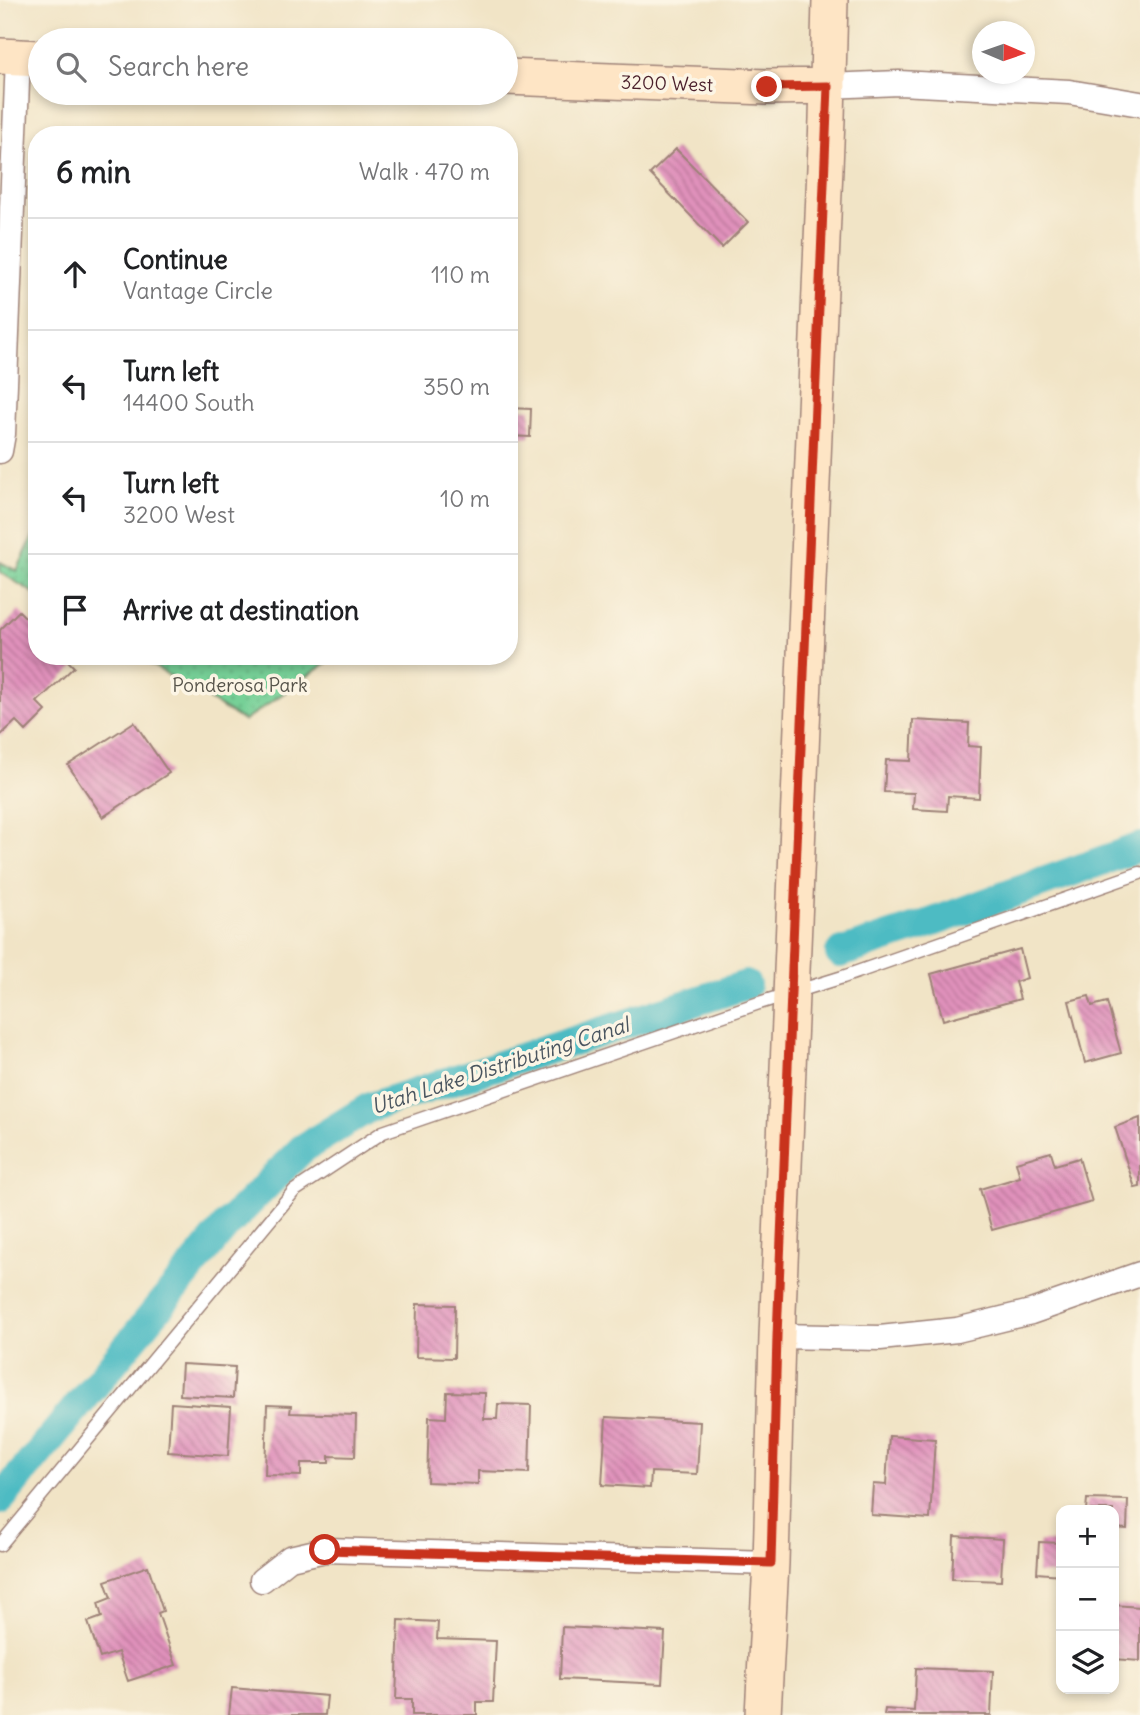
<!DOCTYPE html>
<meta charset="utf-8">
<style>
:root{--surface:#fff;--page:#f2f2f2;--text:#202124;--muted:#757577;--line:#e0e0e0}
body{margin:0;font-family:Delius,sans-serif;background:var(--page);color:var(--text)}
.controls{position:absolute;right:21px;bottom:21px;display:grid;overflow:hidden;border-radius:14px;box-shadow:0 4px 10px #0003}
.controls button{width:63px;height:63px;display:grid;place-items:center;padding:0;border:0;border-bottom:2px solid var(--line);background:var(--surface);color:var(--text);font:35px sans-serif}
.compass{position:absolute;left:972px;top:21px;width:63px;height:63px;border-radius:50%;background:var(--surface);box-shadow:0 4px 10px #0003;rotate:92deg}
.stop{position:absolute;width:21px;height:21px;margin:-16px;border:5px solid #c8321e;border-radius:50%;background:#fff}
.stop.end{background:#c8321e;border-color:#fff;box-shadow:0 2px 7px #0008}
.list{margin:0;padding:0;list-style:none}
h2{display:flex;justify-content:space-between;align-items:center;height:91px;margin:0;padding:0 28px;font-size:30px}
h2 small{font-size:23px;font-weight:400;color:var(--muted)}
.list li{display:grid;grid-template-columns:46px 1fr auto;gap:21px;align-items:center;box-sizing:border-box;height:112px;padding:0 28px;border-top:2px solid var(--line)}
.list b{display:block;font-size:26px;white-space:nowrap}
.list p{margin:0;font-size:23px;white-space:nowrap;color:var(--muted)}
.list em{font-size:23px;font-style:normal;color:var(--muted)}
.icon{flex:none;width:38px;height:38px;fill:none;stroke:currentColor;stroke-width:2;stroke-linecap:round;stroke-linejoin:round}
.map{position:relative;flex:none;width:1140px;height:1715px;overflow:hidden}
.search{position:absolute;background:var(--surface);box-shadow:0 4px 10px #0003;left:28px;top:28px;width:490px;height:77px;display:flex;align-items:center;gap:18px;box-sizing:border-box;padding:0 24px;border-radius:38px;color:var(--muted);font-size:26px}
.panel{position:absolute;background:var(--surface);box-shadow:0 4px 10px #0003;left:28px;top:126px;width:490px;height:539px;border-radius:28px}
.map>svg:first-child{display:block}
</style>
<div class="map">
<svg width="1140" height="1715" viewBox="0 0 1140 1715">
<defs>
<pattern id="park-dots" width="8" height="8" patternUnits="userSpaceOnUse" patternTransform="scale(1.75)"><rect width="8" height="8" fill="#76d097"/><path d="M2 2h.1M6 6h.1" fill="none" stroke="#68b282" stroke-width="1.8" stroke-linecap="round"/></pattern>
<pattern id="building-back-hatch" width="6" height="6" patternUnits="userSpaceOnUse" patternTransform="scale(1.75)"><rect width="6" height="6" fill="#e091bb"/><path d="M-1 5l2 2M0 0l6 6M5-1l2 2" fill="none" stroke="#b87698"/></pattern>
</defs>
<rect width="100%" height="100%" fill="#fcf5e5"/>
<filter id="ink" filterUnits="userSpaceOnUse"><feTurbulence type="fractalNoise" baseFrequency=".0143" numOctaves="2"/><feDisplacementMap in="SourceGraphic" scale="14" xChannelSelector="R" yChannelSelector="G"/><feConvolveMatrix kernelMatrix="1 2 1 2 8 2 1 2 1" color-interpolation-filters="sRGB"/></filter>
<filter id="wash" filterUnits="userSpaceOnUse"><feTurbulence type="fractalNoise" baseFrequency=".00686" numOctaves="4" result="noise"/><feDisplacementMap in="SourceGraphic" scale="28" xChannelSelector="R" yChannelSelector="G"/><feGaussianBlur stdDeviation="1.57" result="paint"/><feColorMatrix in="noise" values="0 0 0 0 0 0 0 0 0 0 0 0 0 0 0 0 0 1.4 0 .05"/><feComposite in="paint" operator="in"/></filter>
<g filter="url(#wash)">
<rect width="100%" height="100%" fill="#f1e4c6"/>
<!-- park -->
<path fill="url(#park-dots)" stroke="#607861" stroke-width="2" d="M37,528v67l-37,-23v-10l17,9z
M137,656h199l-92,65z"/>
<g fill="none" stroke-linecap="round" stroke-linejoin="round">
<!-- canal -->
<path stroke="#4dbbc3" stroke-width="30" d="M840,953l82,-27 218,-79
M0,1500l226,-274 76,-77 68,-42 376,-122"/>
</g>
<g id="blocks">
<!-- building -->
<path fill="url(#building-back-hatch)" d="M676,149l72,73 -26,26 -72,-74z
M509,163h3v31h-3z
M509,408l22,1 -1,28 -21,-1z
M19,611l18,18v27h26l11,11 -37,35 9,9 -20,20 -10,-10 -16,15v-106z
M913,720l56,3 -1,23 13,1 -2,51 -31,-2 -1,15 -34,-2 1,-16 -30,-1 2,-32 25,1z
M134,722l35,51 -66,44 -35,-52z
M1020,949l7,29 -12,4 5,17 -77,21 -12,-46z
M1089,996l3,10 15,-4 14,51 -36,10 -16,-62z
M1140,1118v69l-5,1 -20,-61z
M1051,1152l4,13 24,-7 13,44 -100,28 -12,-41 40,-12 -4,-15z
M417,1304l38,1 -1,53 -38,-1z
M182,1364l53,3 -2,31 -53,-3z
M447,1392l38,1 -1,26h13l1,-15 33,1 -2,68 -51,-2v13l-51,-2 2,-65 17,1z
M171,1403l60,4 -3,49 -60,-4z
M267,1405l24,1 -1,7 66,2 -1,42 -26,-1v7h-28v13l-36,-1z
M606,1417l94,5 -3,52 -46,-2 -1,16 -48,-3z
M889,1436l46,3 -5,80 -59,-4 2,-31 13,1z
M1087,1499l41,1 -1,29 -13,-1v-18h-28z
M954,1536l49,3 -2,42 -49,-2z
M1039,1542l22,1v32l-24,-2z
M148,1566l15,45 -5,2 18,52 -48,16 -10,-29 -18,6 -12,-36 14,-5 -4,-14 13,-5 -6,-17z
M1114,1605l26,2v54l-26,-2z
M399,1620l39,2 -1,17 59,2 -3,61h-16v13h-65v-16h-16z
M562,1627l103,5 -3,52 -102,-5z
M916,1668l77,3 -2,44h-107l1,-6 29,2z
M232,1688l95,8 -2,19h-96z"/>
</g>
</g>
<g filter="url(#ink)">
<use href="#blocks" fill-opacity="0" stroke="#9e8278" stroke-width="2"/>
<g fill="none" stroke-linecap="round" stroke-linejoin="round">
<defs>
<path id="lane" d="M0,1545l294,-354 89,-59 376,-129 84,-26 297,-104"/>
<path id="street" d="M828,86l71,-3 79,4 91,5 71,12
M0,451l3,-17 15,-377
M777,1336l103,2 77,-8 74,-18 109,-38
M262,1580l28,-22 35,-8 446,13"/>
<path id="secondary" d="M0,56l40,2
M506,77l261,10 61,-1
M763,1715l8,-152 6,-227 50,-1217 3,-119"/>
</defs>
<!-- lane casing -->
<use href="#lane" stroke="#9e8278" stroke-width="15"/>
<!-- street casing -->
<use href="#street" stroke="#9e8278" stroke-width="27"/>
<!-- secondary casing -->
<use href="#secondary" stroke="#9e8278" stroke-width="38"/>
<!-- lane -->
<use href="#lane" stroke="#fff" stroke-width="12"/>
<!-- street -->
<use href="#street" stroke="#fff" stroke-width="24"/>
<!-- secondary -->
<use href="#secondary" stroke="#fee5c5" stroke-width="35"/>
</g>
</g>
<g fill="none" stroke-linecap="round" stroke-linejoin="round" filter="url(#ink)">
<!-- route -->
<path stroke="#c8321e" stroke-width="9" d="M325,1550l446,13 6,-227 51,-1250 -61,1"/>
</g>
<g text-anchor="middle" stroke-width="7" stroke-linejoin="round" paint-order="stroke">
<!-- street labels -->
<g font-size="19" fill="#4a1f2b" stroke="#fcf5e5">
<text transform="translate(667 83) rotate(2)" y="7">3200 West</text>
</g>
<!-- park labels -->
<g font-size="19" fill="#57544b" stroke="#fcf5e5">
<text x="240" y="692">Ponderosa Park</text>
</g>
<!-- water labels -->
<g font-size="21" font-style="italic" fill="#4b5660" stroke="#fcf5e5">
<text transform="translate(500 1066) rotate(-18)" y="7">Utah Lake Distributing Canal</text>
</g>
</g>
</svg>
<div class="controls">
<button>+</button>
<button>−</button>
<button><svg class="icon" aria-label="layers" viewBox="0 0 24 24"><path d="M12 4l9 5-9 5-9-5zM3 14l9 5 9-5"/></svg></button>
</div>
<svg class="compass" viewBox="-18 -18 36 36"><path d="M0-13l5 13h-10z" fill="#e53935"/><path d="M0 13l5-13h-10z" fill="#757577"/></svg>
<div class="stop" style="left:325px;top:1550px"></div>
<div class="stop end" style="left:767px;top:87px"></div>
<div class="search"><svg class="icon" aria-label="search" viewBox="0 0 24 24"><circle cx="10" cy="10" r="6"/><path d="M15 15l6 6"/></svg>Search here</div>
<section class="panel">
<h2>6 min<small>Walk · 470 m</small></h2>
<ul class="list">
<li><svg class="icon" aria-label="ahead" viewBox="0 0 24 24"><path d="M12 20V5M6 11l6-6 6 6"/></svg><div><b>Continue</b><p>Vantage Circle</p></div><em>110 m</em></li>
<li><svg class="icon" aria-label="left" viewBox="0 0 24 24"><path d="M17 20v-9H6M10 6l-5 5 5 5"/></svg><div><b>Turn left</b><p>14400 South</p></div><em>350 m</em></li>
<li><svg class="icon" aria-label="left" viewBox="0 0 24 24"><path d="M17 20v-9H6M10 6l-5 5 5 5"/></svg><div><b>Turn left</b><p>3200 West</p></div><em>10 m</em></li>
<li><svg class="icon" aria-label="arrive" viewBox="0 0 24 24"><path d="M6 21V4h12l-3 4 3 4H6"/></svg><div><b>Arrive at destination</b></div></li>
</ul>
</section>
</div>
